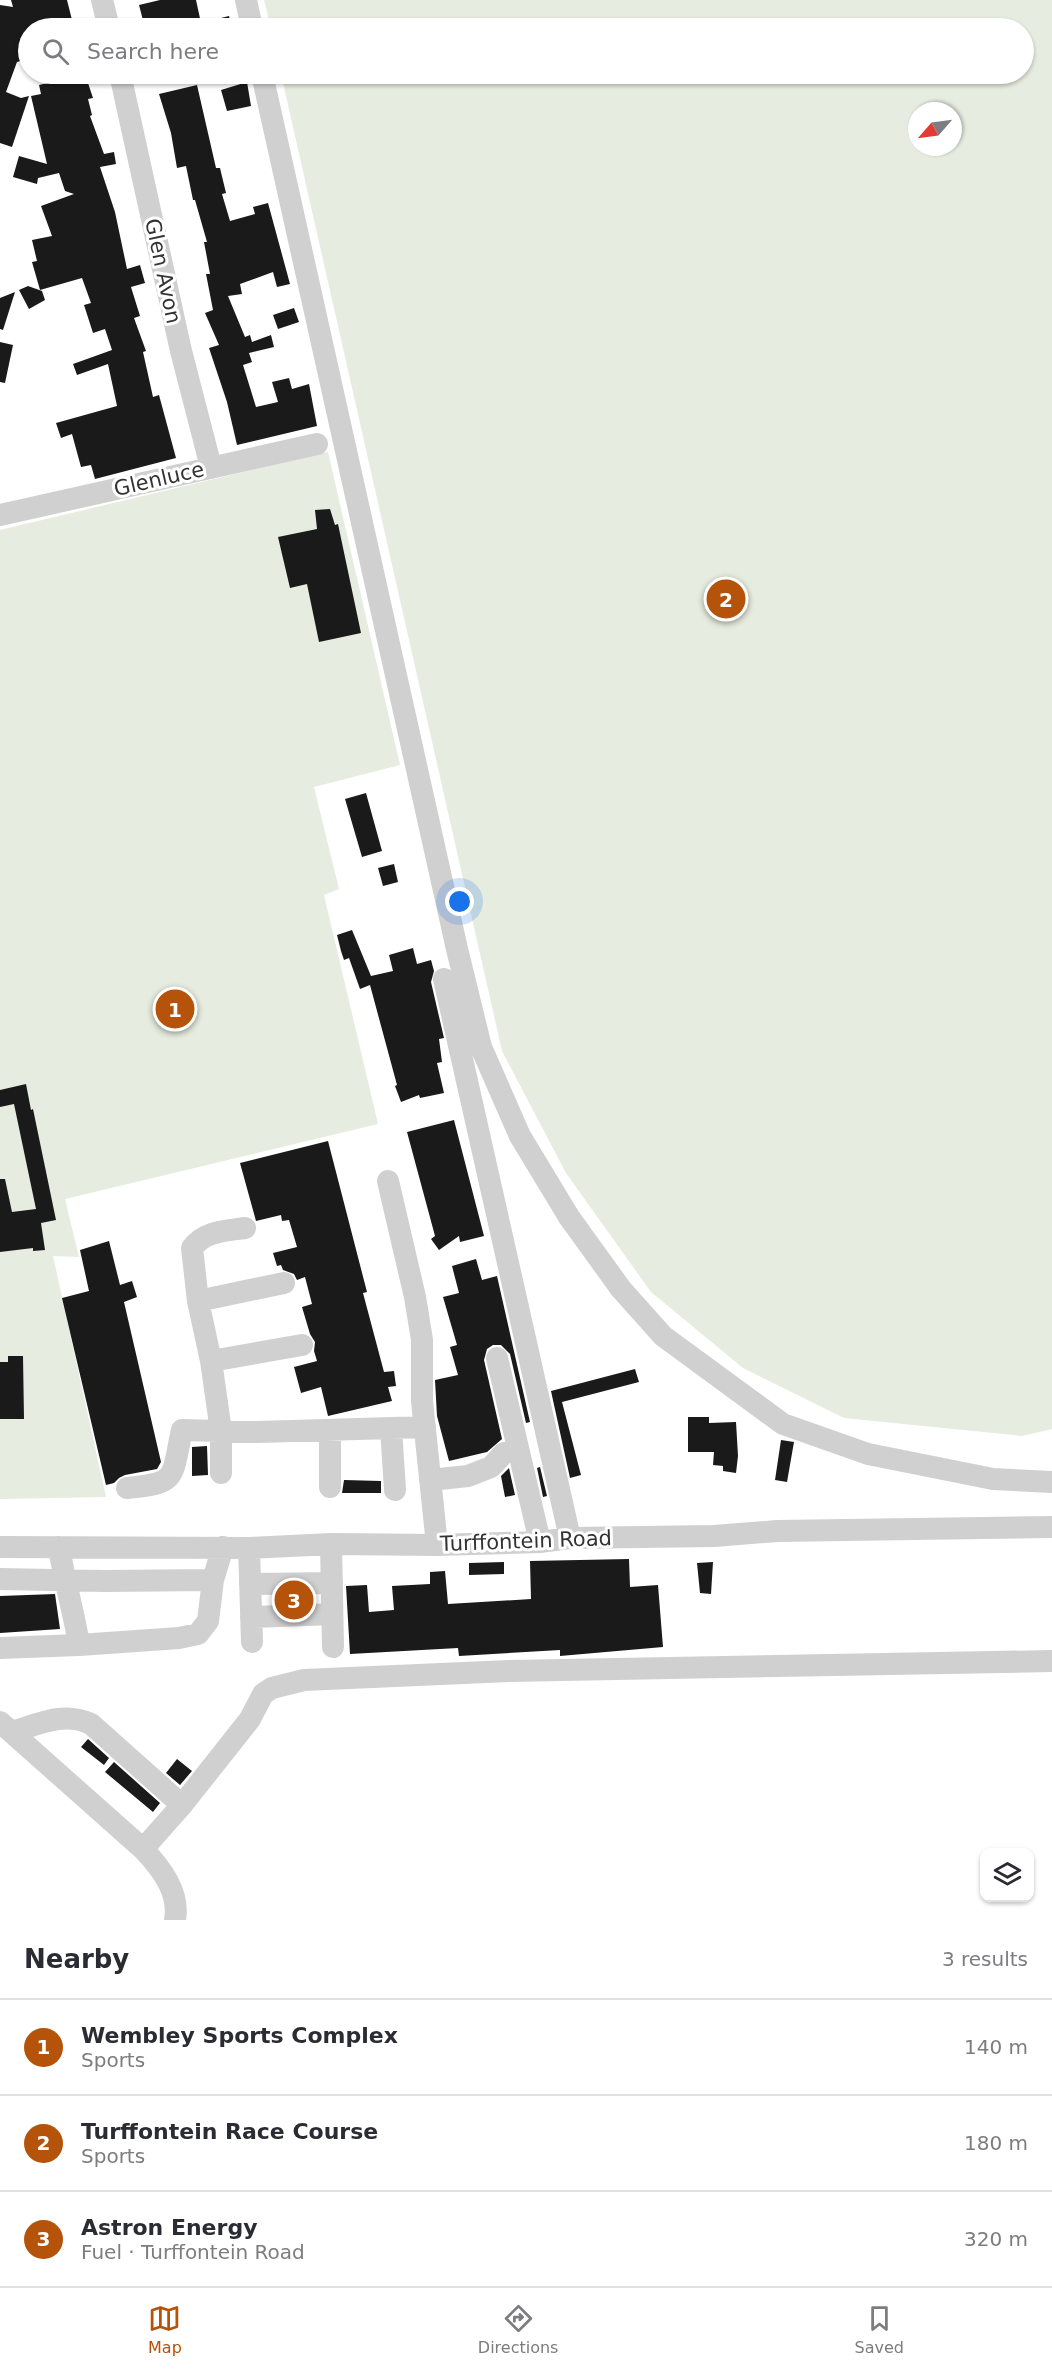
<!DOCTYPE html>
<meta charset="utf-8">
<style>
:root{--surface:#fff;--page:#f7f7f7;--text:#2b2b33;--muted:#7c7c81;--line:#e1e1e2;--accent:#b45309}
body{margin:0;font-family:"DejaVu Sans",sans-serif;background:var(--page);color:var(--text)}
.controls{position:absolute;right:18px;bottom:18px;display:grid;overflow:hidden;border-radius:12px;box-shadow:0 2px 4px #0004}
.controls button{width:54px;height:54px;display:grid;place-items:center;padding:0;border:0;border-bottom:2px solid var(--line);background:var(--surface);color:var(--text);font:30px sans-serif}
.compass{position:absolute;left:908px;top:102px;width:54px;height:54px;border-radius:50%;background:var(--surface);box-shadow:0 2px 4px #0004;rotate:242deg}
.you{position:absolute;left:460px;top:902px;width:21px;height:21px;margin:-15px;border:4px solid #fff;border-radius:50%;background:#1a73e8;box-shadow:0 0 0 9px #1a73e833}
.badge{display:grid;place-items:center;width:39px;height:39px;border-radius:50%;background:var(--accent);color:#fff;font-size:20px;font-weight:700}
.pin{position:absolute;translate:-50% -50%;border:3px solid #fff;box-shadow:0 2px 6px #0006}
.list{margin:0;padding:0;list-style:none}
h2{display:flex;justify-content:space-between;align-items:center;height:78px;margin:0;padding:0 24px;font-size:26px}
h2 small{font-size:20px;font-weight:400;color:var(--muted)}
.list li{display:grid;grid-template-columns:39px 1fr auto;gap:18px;align-items:center;box-sizing:border-box;height:96px;padding:0 24px;border-top:2px solid var(--line)}
.list b{display:block;font-size:22px;white-space:nowrap}
.list p{margin:0;font-size:20px;white-space:nowrap;color:var(--muted)}
.list em{font-size:20px;font-style:normal;color:var(--muted)}
.icon{flex:none;width:33px;height:33px;fill:none;stroke:currentColor;stroke-width:2;stroke-linecap:round;stroke-linejoin:round}
.map{position:relative;flex:none;width:1052px;height:1920px;overflow:hidden}
.search{position:absolute;background:var(--surface);box-shadow:0 2px 4px #0004;left:18px;right:18px;top:18px;height:66px;display:flex;align-items:center;gap:15px;box-sizing:border-box;padding:0 21px;border-radius:33px;color:var(--muted);font-size:22px}
.sheet{height:366px;background:var(--surface)}
nav{display:flex;justify-content:space-around;align-items:center;box-sizing:border-box;height:84px;border-top:2px solid var(--line);background:var(--surface);font-size:16px;color:var(--muted)}
nav a{display:grid;justify-items:center;gap:3px}
nav .on{color:var(--accent)}
.map>svg:first-child{display:block}
</style>
<div class="map">
<svg width="1052" height="1920" viewBox="0 0 1052 1920">
<rect width="100%" height="100%" fill="#fff"/>
<!-- green -->
<path fill="#e6ecdf" fill-rule="evenodd" d="M264,0h788v1429l-30,7 -178,-18 -101,-50 -92,-76 -85,-119 -64,-122 -221,-977h743v-46h-753zM917,111h36v36h-36z
M328,452l72,313 -86,22 25,102 -15,6 54,229 -313,75 14,58 -26,-1 53,241 -106,2v-969z"/>
<!-- building -->
<path fill="#1a1a1a" d="M11,0h56l7,28h-46v31l-11,3 -11,30 15,6 8,-2 -17,51 -12,-4v-138l13,2z
M160,0h36l5,23 28,-7 3,12h-87l-6,-23z
M60,74h25l8,24 -5,1 4,16 -2,1 14,38 10,-2 2,12 -16,3 15,45 12,57 13,-4 5,18 -14,4 9,29 -6,2 12,33 -3,1 10,45 6,-2 17,63 -81,21 -4,-14 -10,2 -9,-33 -11,4 -5,-15 61,-17 -9,-42 -31,11 -4,-11 39,-14 -7,-21 -12,4 -9,-28 7,-2 -9,-25 -42,12 -8,-28 5,-1 -5,-21 20,-4 -11,-30 33,-12 -9,-3 -6,-18 -21,5 -1,6 -24,-7 6,-21 28,8 -16,-68 10,-2 -2,-9 22,-5z
M247,82l4,24 -24,5 -6,-21z
M197,85l19,83h4l6,25 -4,1 8,27 25,-7 -2,-7 15,-4 22,81 -13,3 -4,-15 -33,12 2,10 -14,2 17,41 5,-2 2,7 19,-7 3,12 -25,6 3,9 -9,3 13,42 22,-5 -6,-20 17,-4 3,11 17,-5 8,42 -80,19 -10,-43 -18,-54 10,-3 -14,-32 8,-3 -7,-36h4l-6,-32h3l-12,-42h-2l-7,-34 -9,2 -6,-35 -12,-39z
M28,286l14,5 3,9 -16,9 -10,-19z
M15,292l-12,38 -3,-1v-31z
M294,308l5,14 -21,7 -5,-14z
M0,342l13,3 -8,38 -5,-1z
M330,509l5,16 3,-1 23,109 -42,9 -12,-58 -17,4 -12,-51 39,-8 -2,-19z
M366,793l16,58 -20,6 -17,-58z
M394,864l4,18 -15,4 -5,-18z
M352,930l19,46 22,-5 -4,-16 24,-7 4,16 14,-4 3,11 -3,11 13,56 -5,1 3,23 -5,1 7,30 -24,5 -1,-3 -18,7 -6,-16 2,-1 -27,-100 -10,4 -11,-31 -5,2 -3,-9 -4,-16z
M26,1084l5,26 2,-1 23,111 -15,3 4,27 -12,1v-3l-33,4v-73h5l7,33 24,-3 -22,-105 -14,3v-17z
M454,1120l30,116 -24,6 -1,-6 -20,14 -8,-11 4,-3 -28,-104z
M328,1141l39,151 -4,1 21,79 10,-1 2,15 -8,1 4,14 -64,15 -7,-29 -20,6 -7,-26 23,-6 -3,-10 1,-9 -5,-8 -8,-27 10,-3 -7,-27 -8,3 -3,-6 -11,-4 -2,-5 -4,1 -4,-13 24,-6 -8,-27 -7,1 -1,-6 -25,6 -16,-58z
M109,1241l11,44 12,-4 5,16 -13,5 37,160 -4,7 -32,6 -6,3 -5,5 -8,2 -44,-187 27,-7 -9,-41z
M476,1259l6,21 15,-4 33,146 -4,1 -16,-69 -9,-9h-8l-6,4 -3,11 18,79 -15,13 -38,9 -12,-45 -2,-36 23,-5 -8,-28 7,-2 -14,-48 16,-4 -7,-27z
M8,1356h15l1,63h-24v-57h8z
M635,1369l4,13 -77,20 19,73 -11,3 -19,-87z
M688,1417h21v6l27,-1 2,34 -2,17 -13,-2v-5l-10,-1 1,-13h-26z
M781,1440l13,2 -7,40 -12,-2z
M207,1446l1,29 -16,1v-29z
M540,1467l7,29 -4,1 -6,-29z
M509,1468l6,27 -10,2 -4,-21z
M344,1480l37,1v12h-39z
M629,1559l1,28 28,-2 5,62 -103,9v-6l-101,6 -1,-8 -108,6 -4,-68 21,-1 2,27 25,-2 -2,-24 38,-2v-12l15,-1 3,33 83,-5 -1,-38z
M504,1562v12l-35,1v-12z
M713,1562l-2,32 -11,-1 -3,-30z
M55,1594l5,35 -60,4v-37z
M88,1739l21,19 -5,7 -23,-18z
M177,1759l15,12 -12,14 -14,-12z
M114,1762l46,41 -7,9 -48,-40z"/>
<g fill="none" stroke-linecap="round" stroke-linejoin="round">
<!-- minor -->
<path stroke="#d0d0d0" stroke-width="22" d="M102,0l7,28
M246,0l6,28
M120,74l61,277 30,116
M262,74l195,875 24,98 39,89 49,81 52,72 42,47 120,88 85,30 125,25 59,3
M0,515l317,-71
M444,979l126,559
M388,1181l27,116 7,43v61l15,144
M198,1301l86,-18
M497,1358l43,184
M211,1361l91,-16
M391,1428l4,62
M221,1473v-42l-10,-70 -13,-60 -6,-53c13,-17 33,-17 53,-20
M430,1480l38,-4 23,-9 13,-14 14,-5
M330,1487v-57
M127,1488c52,-5 44,-9 55,-58l76,2 167,-5
M331,1544l2,103
M0,1547l249,1 82,-4 106,1 103,-3 30,-4 144,-2 63,-5 275,-4
M59,1547c5,33 15,65 20,98
M249,1548l3,94
M0,1579l104,2 109,-1
M250,1584l82,-1
M251,1617l81,-3
M0,1648l79,-3 100,-7 19,-4 10,-13 5,-41 10,-33
M0,1722l143,127c18,19 37,43 32,71
M12,1732c27,-8 52,-21 79,-8l91,81
M143,1849l39,-44 68,-86 13,-25 9,-6 32,-8 205,-9 543,-10"/>
</g>
<g text-anchor="middle" stroke-width="6" stroke-linejoin="round" paint-order="stroke">
<!-- street labels -->
<g font-size="21" fill="#333" stroke="#fff">
<text transform="translate(163 271) rotate(78)" y="7">Glen Avon</text>
<text transform="translate(159 479) rotate(-13)" y="7">Glenluce</text>
<text transform="translate(526 1541) rotate(-2)" y="7">Turffontein Road</text>
</g>
</g>
</svg>
<div class="controls">
<button><svg class="icon" aria-label="layers" viewBox="0 0 24 24"><path d="M12 4l9 5-9 5-9-5zM3 14l9 5 9-5"/></svg></button>
</div>
<svg class="compass" viewBox="-18 -18 36 36"><path d="M0-13l5 13h-10z" fill="#e53935"/><path d="M0 13l5-13h-10z" fill="#7c7c81"/></svg>
<div class="you"></div>
<div class="pin badge" style="left:175px;top:1009px">1</div>
<div class="pin badge" style="left:726px;top:599px">2</div>
<div class="pin badge" style="left:294px;top:1600px">3</div>
<div class="search"><svg class="icon" aria-label="search" viewBox="0 0 24 24"><circle cx="10" cy="10" r="6"/><path d="M15 15l6 6"/></svg>Search here</div>
</div>
<section class="sheet">
<h2>Nearby<small>3 results</small></h2>
<ul class="list">
<li><span class="badge">1</span><div><b>Wembley Sports Complex</b><p>Sports</p></div><em>140 m</em></li>
<li><span class="badge">2</span><div><b>Turffontein Race Course</b><p>Sports</p></div><em>180 m</em></li>
<li><span class="badge">3</span><div><b>Astron Energy</b><p>Fuel · Turffontein Road</p></div><em>320 m</em></li>
</ul>
</section>
<nav>
<a class="on"><svg class="icon" aria-label="map" viewBox="0 0 24 24"><path d="M3 6l6-2 6 2 6-2v14l-6 2-6-2-6 2zM9 4v14M15 6v14"/></svg>Map</a>
<a><svg class="icon" aria-label="directions" viewBox="0 0 24 24"><path d="M12 3l9 9-9 9-9-9zM9 14v-3h6M13 9l2 2-2 2"/></svg>Directions</a>
<a><svg class="icon" aria-label="saved" viewBox="0 0 24 24"><path d="M7 4h10v16l-5-4-5 4z"/></svg>Saved</a>
</nav>
